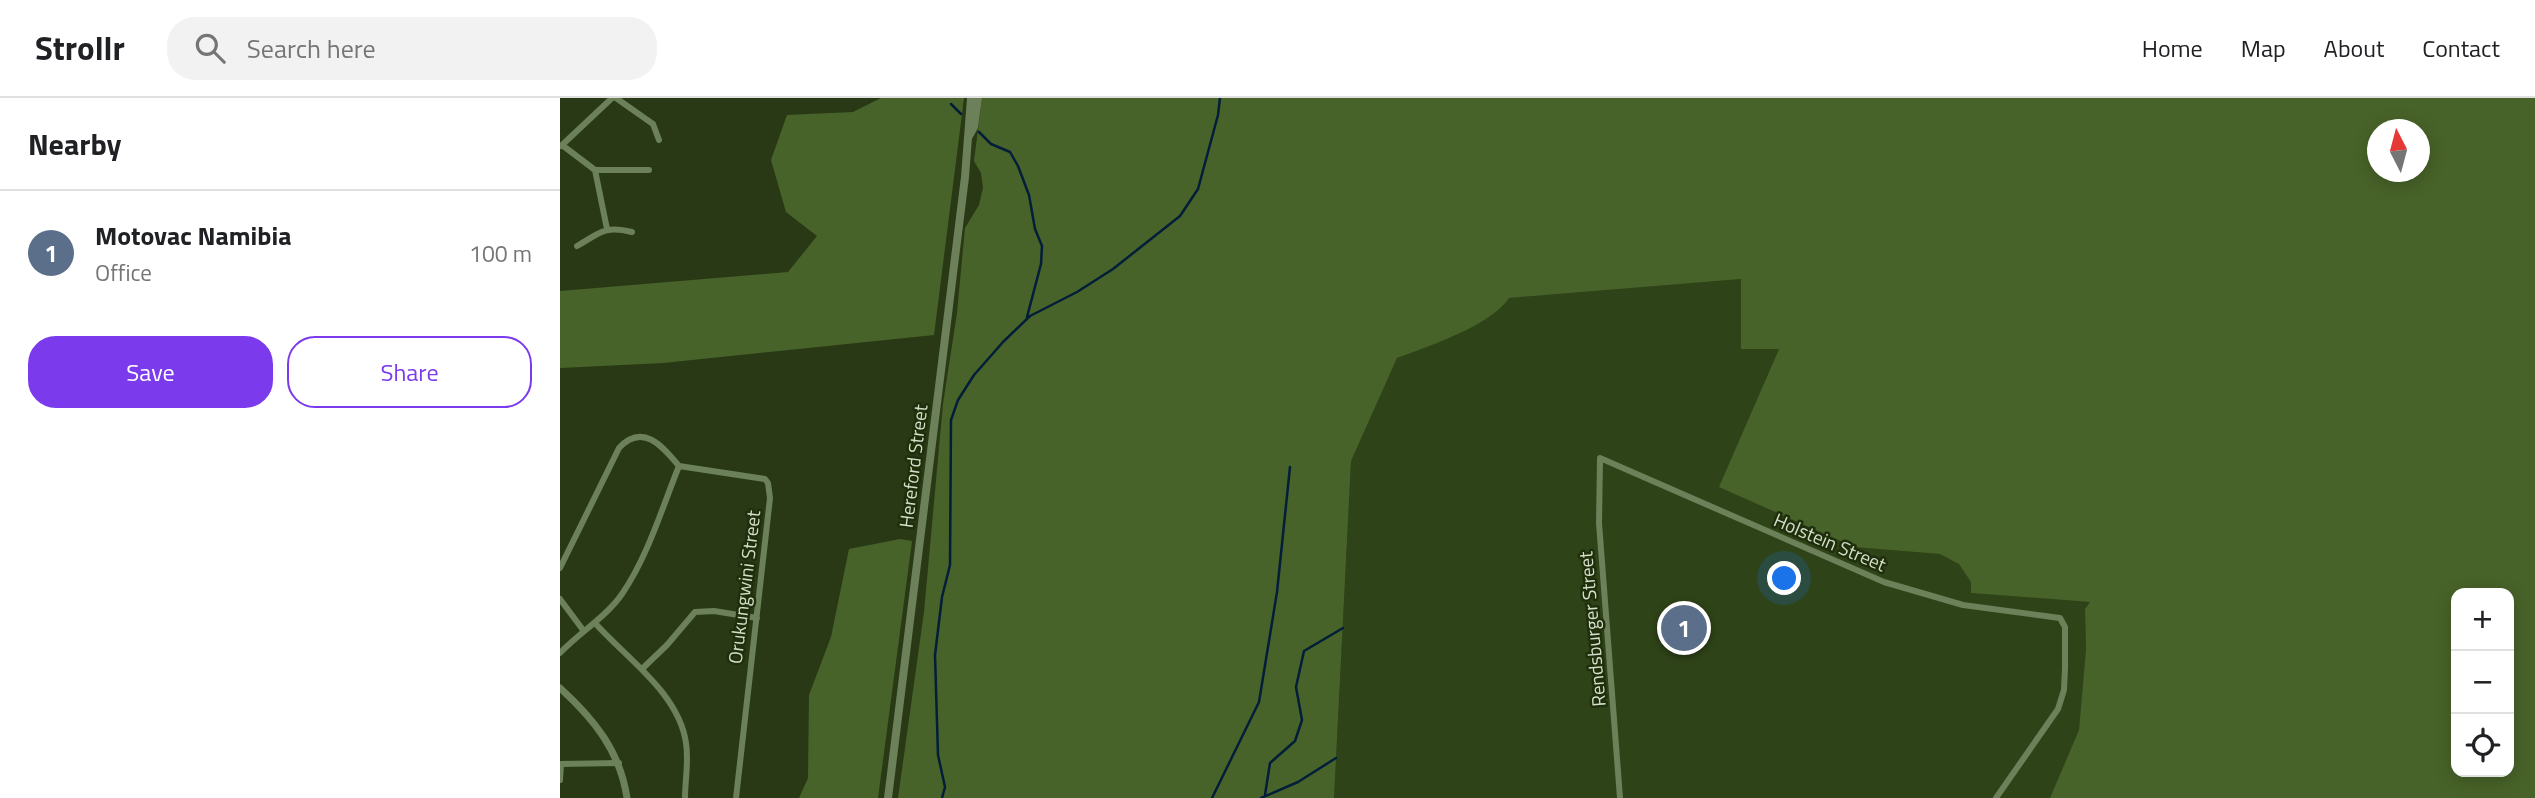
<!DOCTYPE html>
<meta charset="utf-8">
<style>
:root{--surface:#fff;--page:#f2f2f2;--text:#202124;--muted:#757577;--line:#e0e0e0;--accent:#7c3aed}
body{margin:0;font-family:"Titillium Web",sans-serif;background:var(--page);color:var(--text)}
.controls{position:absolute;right:21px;bottom:21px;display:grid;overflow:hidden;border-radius:14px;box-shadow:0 4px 18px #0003}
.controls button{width:63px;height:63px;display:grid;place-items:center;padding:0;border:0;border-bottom:2px solid var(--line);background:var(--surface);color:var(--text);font:35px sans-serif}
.compass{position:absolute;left:1807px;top:21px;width:63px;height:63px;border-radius:50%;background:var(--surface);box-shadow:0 4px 18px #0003;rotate:354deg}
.you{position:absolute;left:1225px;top:481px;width:24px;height:24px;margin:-18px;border:5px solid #fff;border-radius:50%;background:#1a73e8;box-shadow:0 0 0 10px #1a73e833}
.badge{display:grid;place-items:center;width:46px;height:46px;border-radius:50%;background:var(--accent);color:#fff;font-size:23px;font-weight:700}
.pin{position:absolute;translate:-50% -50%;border:4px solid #fff;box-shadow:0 2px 7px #0006}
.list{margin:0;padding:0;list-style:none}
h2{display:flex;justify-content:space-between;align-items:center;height:91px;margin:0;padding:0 28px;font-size:30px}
h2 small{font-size:23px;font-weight:400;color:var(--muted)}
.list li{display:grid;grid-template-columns:46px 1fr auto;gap:21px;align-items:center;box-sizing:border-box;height:126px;padding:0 28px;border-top:2px solid var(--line)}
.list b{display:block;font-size:26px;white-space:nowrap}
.list p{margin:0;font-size:23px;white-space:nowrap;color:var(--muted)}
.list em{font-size:23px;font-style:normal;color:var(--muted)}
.actions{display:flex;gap:14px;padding:21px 28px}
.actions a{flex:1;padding:16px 0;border:2px solid var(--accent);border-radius:28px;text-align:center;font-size:24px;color:var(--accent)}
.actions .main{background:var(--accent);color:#fff}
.icon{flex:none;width:38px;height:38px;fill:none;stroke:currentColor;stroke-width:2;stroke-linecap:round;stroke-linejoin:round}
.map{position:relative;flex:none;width:1975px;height:700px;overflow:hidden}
header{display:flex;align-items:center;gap:42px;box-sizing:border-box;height:98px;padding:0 35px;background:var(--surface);border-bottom:2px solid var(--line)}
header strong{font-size:33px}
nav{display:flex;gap:38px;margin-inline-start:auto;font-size:24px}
.search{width:490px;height:63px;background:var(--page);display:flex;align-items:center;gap:18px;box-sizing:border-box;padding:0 24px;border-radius:28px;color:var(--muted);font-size:26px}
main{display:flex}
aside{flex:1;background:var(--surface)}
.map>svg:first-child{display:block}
</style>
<header>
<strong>Strollr</strong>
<div class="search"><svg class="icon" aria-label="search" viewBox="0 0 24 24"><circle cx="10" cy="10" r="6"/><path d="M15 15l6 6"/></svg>Search here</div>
<nav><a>Home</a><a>Map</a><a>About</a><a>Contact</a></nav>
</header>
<main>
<aside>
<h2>Nearby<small></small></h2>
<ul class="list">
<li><span class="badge" style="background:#5c6f8a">1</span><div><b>Motovac Namibia</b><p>Office</p></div><em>100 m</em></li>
</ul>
<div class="actions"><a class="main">Save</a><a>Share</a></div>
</aside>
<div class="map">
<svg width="1975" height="700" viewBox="0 0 1975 700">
<rect width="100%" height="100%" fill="#293916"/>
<!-- built -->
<path fill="#2f4318" d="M1182,181l-1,69h38l-59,139 134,60 86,7 19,9 12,19v11l119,9 -5,7 1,40 -7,81 -29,68h-716l17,-337 46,-103 58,-22 54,-38z"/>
<!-- green -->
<path fill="#486329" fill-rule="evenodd" d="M321,0h83l-30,237 -271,28 -103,5v-77l228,-19 29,-36 -31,-24 -15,-52 16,-45 66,-3z
M422,0h1553v700h-485l29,-68 7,-81 -1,-40 5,-7 -119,-9v-11l-12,-18 -19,-10 -86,-7 -135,-60 60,-138h-38v-70l-232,19c-19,28 -80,48 -112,60l-46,103 -17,337h-436l26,-186 19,-208 14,-91 8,-85 14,-23 4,-17 -2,-15 -7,-12zM1818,32h42v42h-42zM1896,495h53v179h-53z
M340,441l12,2 -34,257h-79l9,-20 1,-83 22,-58 18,-88z"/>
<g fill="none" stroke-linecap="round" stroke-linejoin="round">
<!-- stream -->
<path stroke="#021e39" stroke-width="2.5" d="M391,6l10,10
M419,34l12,12 19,8 8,14 11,29 6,34 7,17 -1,18 -14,53
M705,697l5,-32 25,-22 7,-21 -6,-33 8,-36 39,-23
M382,700l3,-11 -7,-32 -3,-100 7,-58 8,-32 1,-145 7,-20 16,-25 29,-33 27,-26 47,-24 36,-23 67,-53 18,-27 20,-74 2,-17
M652,700l47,-96 18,-110 13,-125
M701,700l37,-16 38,-24"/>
<!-- minor -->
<path stroke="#6c805a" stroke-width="6" d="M56,0l37,26 6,16
M2,47l33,25h54
M1,48l51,-48
M35,72l12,59
M17,148c23,-13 27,-21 55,-14
M0,470l59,-120c24,-26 44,-1 60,18
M0,501l23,31
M35,525c31,35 84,70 91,120 3,18 -1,37 -1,55
M0,555c19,-20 47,-37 62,-59 26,-38 40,-86 57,-128l86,13 3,4 2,15 -34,300
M83,570l24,-23 28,-33 19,-1 43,7
M0,666l59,-1
M0,682l1,-16
M1060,700l-21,-275 1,-65 284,124 79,23 97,13 5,9v41l-1,22 -6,19 -62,89"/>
<!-- tertiary -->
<path stroke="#6c805a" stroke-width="7" d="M0,590c34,31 60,63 67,110"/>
<!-- secondary -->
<path stroke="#6c805a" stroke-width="8" d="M409,38l5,-9 4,-29
M328,700l77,-621 6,-79"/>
</g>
<g text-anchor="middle" stroke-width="5" stroke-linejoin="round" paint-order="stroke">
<!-- street labels -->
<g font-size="19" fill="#d4dfca" stroke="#1f2f0b">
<text transform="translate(353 368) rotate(-83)" y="7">Hereford Street</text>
<text transform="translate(1270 444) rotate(23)" y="7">Holstein Street</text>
<text transform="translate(184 489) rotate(-83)" y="7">Orukungwini Street</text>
<text transform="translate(1032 531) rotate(-95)" y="7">Rendsburger Street</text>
</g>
</g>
</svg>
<div class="controls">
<button>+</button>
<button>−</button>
<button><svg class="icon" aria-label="locate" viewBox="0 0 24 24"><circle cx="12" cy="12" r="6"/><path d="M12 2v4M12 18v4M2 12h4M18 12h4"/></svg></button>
</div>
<svg class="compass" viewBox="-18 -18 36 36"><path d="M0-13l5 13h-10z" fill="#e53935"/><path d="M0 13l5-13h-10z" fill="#757577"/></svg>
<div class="you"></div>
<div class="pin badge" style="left:1124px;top:530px;background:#5c6f8a">1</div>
</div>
</main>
